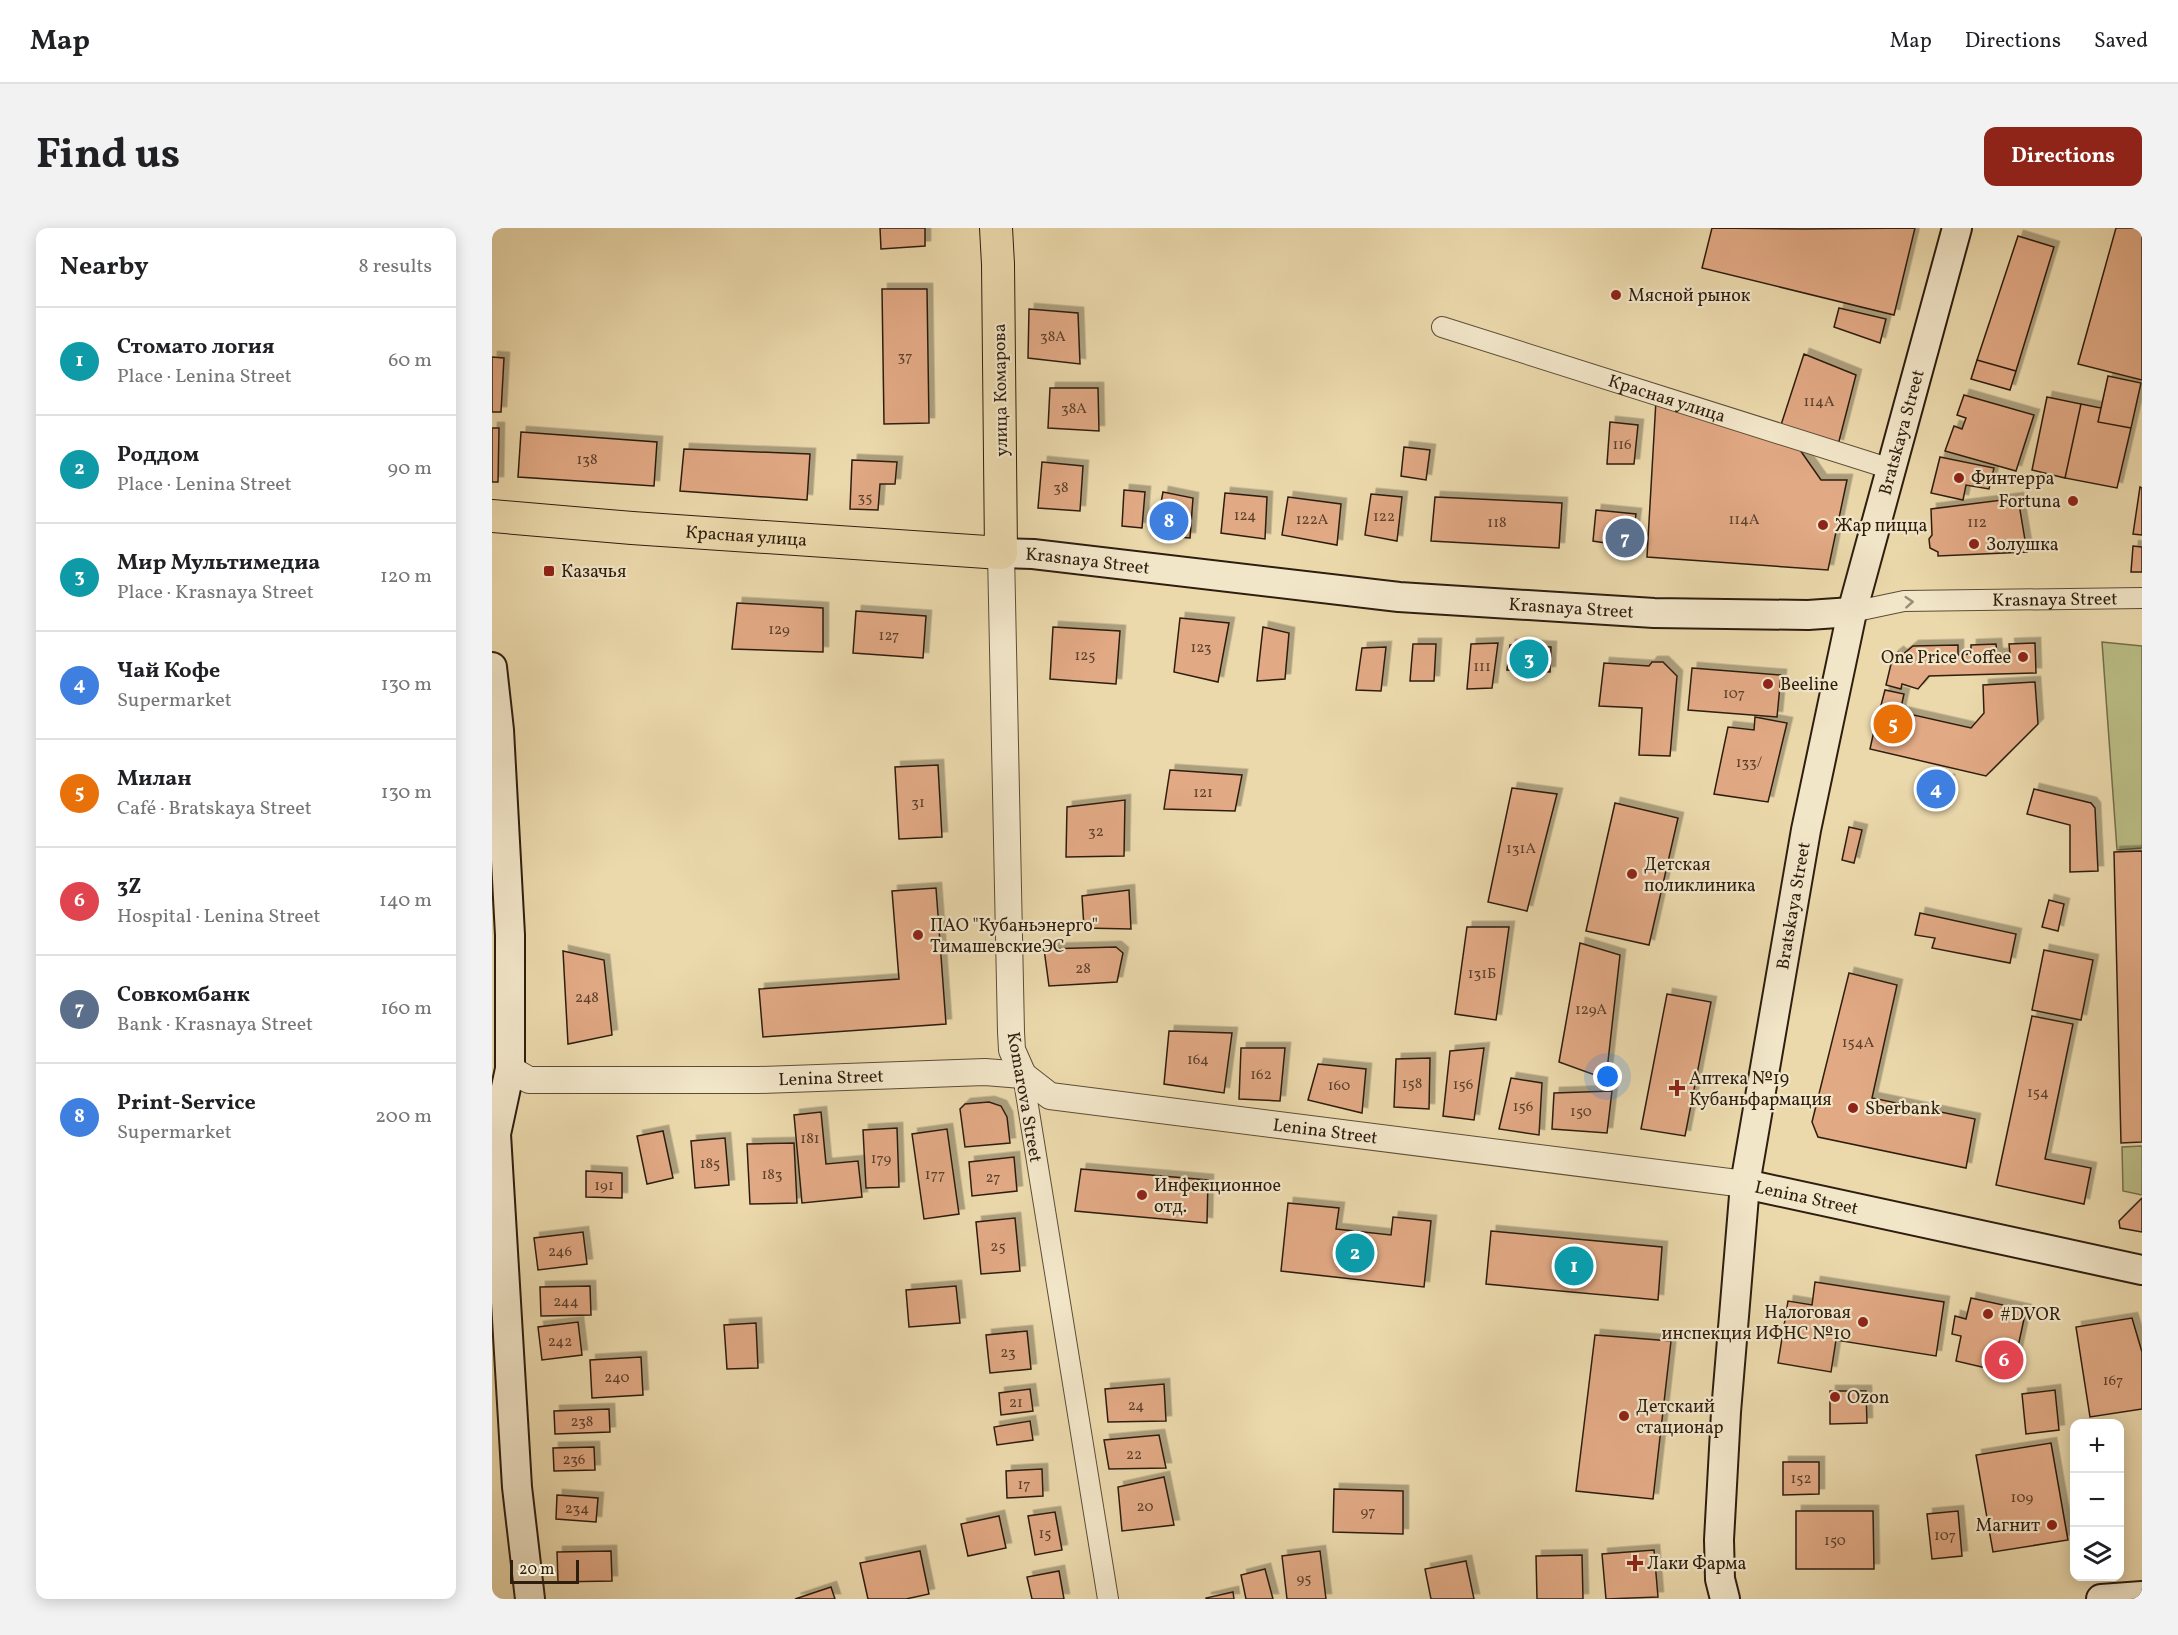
<!DOCTYPE html>
<meta charset="utf-8">
<style>
:root{--surface:#fff;--page:#f2f2f2;--text:#202124;--muted:#757577;--line:#e0e0e0;--accent:#8f2418}
body{margin:0;font-family:Vollkorn,serif;background:var(--page);color:var(--text)}
.controls{position:absolute;right:18px;bottom:18px;display:grid;overflow:hidden;border-radius:12px;box-shadow:0 3px 15px #0003}
.controls button{width:54px;height:54px;display:grid;place-items:center;padding:0;border:0;border-bottom:2px solid var(--line);background:var(--surface);color:var(--text);font:30px sans-serif}
.scale{position:absolute;left:18px;bottom:15px;width:69px;box-sizing:border-box;padding-left:6px;border:3px solid #2e1e10;border-top:0;font-size:16px;line-height:21px;white-space:nowrap;color:#2e1e10;-webkit-text-stroke:4px #f2e6c9;paint-order:stroke}
.you{position:absolute;left:1116px;top:849px;width:21px;height:21px;margin:-15px;border:4px solid #fff;border-radius:50%;background:#1a73e8;box-shadow:0 0 0 9px #1a73e833}
.badge{display:grid;place-items:center;width:39px;height:39px;border-radius:50%;background:var(--accent);color:#fff;font-size:20px;font-weight:700}
.pin{position:absolute;translate:-50% -50%;border:3px solid #fff;box-shadow:0 2px 6px #0006}
.list{margin:0;padding:0;list-style:none}
h2{display:flex;justify-content:space-between;align-items:center;height:78px;margin:0;padding:0 24px;font-size:26px}
h2 small{font-size:20px;font-weight:400;color:var(--muted)}
.list li{display:grid;grid-template-columns:39px 1fr auto;gap:18px;align-items:center;box-sizing:border-box;height:108px;padding:0 24px;border-top:2px solid var(--line)}
.list b{display:block;font-size:22px;white-space:nowrap}
.list p{margin:0;font-size:20px;white-space:nowrap;color:var(--muted)}
.list em{font-size:20px;font-style:normal;color:var(--muted)}
.icon{flex:none;width:33px;height:33px;fill:none;stroke:currentColor;stroke-width:2;stroke-linecap:round;stroke-linejoin:round}
.map{position:relative;flex:none;width:1650px;height:1371px;overflow:hidden;border-radius:12px}
header{display:flex;align-items:center;gap:36px;box-sizing:border-box;height:84px;padding:0 30px;background:var(--surface);border-bottom:2px solid var(--line)}
header strong{font-size:28px}
nav{display:flex;gap:33px;margin-inline-start:auto;font-size:21px}
.intro{display:flex;align-items:center;justify-content:space-between;box-sizing:border-box;height:144px;padding:0 36px}
h1{margin:0;font-size:42px}
.button{padding:15px 27px;border-radius:12px;background:var(--accent);color:#fff;font-size:21px;font-weight:700}
main{display:flex;gap:36px;padding:0 36px}
aside{flex:1;background:var(--surface);border-radius:12px;box-shadow:0 3px 15px #0003}
.map>svg:first-child{display:block}
</style>
<header>
<strong>Map</strong>
<nav><a>Map</a><a>Directions</a><a>Saved</a></nav>
</header>
<div class="intro"><h1>Find us</h1><a class="button">Directions</a></div>
<main>
<aside>
<h2>Nearby<small>8 results</small></h2>
<ul class="list">
<li><span class="badge" style="background:#0f9aa8">1</span><div><b>Стомато логия</b><p>Place · Lenina Street</p></div><em>60 m</em></li>
<li><span class="badge" style="background:#0f9aa8">2</span><div><b>Роддом</b><p>Place · Lenina Street</p></div><em>90 m</em></li>
<li><span class="badge" style="background:#0f9aa8">3</span><div><b>Мир Мультимедиа</b><p>Place · Krasnaya Street</p></div><em>120 m</em></li>
<li><span class="badge" style="background:#3f7fe0">4</span><div><b>Чай Кофе</b><p>Supermarket</p></div><em>130 m</em></li>
<li><span class="badge" style="background:#e8710a">5</span><div><b>Милан</b><p>Café · Bratskaya Street</p></div><em>130 m</em></li>
<li><span class="badge" style="background:#e0444e">6</span><div><b>3Z</b><p>Hospital · Lenina Street</p></div><em>140 m</em></li>
<li><span class="badge" style="background:#5c6f8a">7</span><div><b>Совкомбанк</b><p>Bank · Krasnaya Street</p></div><em>160 m</em></li>
<li><span class="badge" style="background:#3f7fe0">8</span><div><b>Print-Service</b><p>Supermarket</p></div><em>200 m</em></li>
</ul>
</aside>
<div class="map">
<svg width="1650" height="1371" viewBox="0 0 1650 1371">
<defs>
<filter id="shadow"><feDropShadow dx="5.5" dy="-5.5" stdDeviation="0" flood-color="#0004"/></filter>
</defs>
<rect width="100%" height="100%" fill="#ebd9ac"/>
<filter id="stains"><feTurbulence type="fractalNoise" baseFrequency=".00333" numOctaves="4"/><feColorMatrix values="0 0 0 0 .2 0 0 0 0 .09 0 0 0 0 .02 0 0 0 .5 -.17"/></filter>
<radialGradient id="worn" r=".72"><stop offset=".6" stop-color="#630" stop-opacity="0"/><stop offset="1" stop-color="#630" stop-opacity=".3"/></radialGradient>
<!-- green -->
<path fill="#bbbe87" stroke="#746e4c" stroke-width="1.5" d="M1610,414l40,4v202l-25,2z
M1650,918v49l-19,-4 -1,-44z"/>
<!-- building -->
<path fill="#e1a984" stroke="#2e1e10" stroke-width="1.5" filter="url(#shadow)" d="M388,0h45v18l-44,3z
M1220,0l91,1 112,-1 -21,87 -192,-47z
M1624,0h26v152l-64,-16z
M1526,8l36,11 -38,124 -39,-11z
M390,61h45l2,134 -45,1z
M1347,80l47,11 -6,24 -46,-16z
M537,81l49,4 2,51 -52,-6z
M1312,126l52,21 -18,70 -58,-17z
M0,129l12,1 -3,54h-9z
M1485,132l39,11 -6,19 -39,-11z
M1616,148l33,7 -10,45 -33,-6z
M558,160h48l1,43 -51,-3z
M1472,167l70,20 -18,56 -71,-20 9,-25 8,3 4,-11 -9,-3z
M1555,169l34,7 -16,74 -33,-8z
M1164,172l144,50 21,30h26l-19,90 -181,-13z
M1589,176l20,4 -3,14 33,6 -14,60 -52,-10z
M1118,194l28,3 -4,39h-27z
M0,200h7l-1,54h-6z
M29,204l136,10 -3,44 -136,-9z
M912,219l26,3 -4,30 -25,-4z
M192,221l126,5 -3,46 -127,-9z
M1448,229l54,11 -5,21 -23,-4 -3,15 -32,-7z
M360,232l45,2 -2,22h-15l-2,26 -28,-1z
M550,234l41,4 -3,45 -42,-3z
M1648,259l2,1v47l-9,-1z
M632,262l21,2 -3,36 -20,-2z
M671,264l30,6 -3,40 -35,-3z
M733,265l42,4 -2,42 -44,-6z
M879,266l31,3 -5,44 -32,-6z
M796,269l53,7 -4,41 -55,-10z
M943,269l127,6 -3,45 -128,-7z
M1526,270l9,54 -89,4v-4l-8,-4 -1,-9 3,-4 -1,-26z
M1104,282l40,4 -5,33 -38,-6z
M1641,318l9,1v25h-11z
M245,375l86,5v44l-91,-3z
M364,383l70,5 -3,42 -70,-5z
M688,390l49,5 -11,59 -44,-10z
M561,399l67,4 -4,53 -66,-5z
M771,399l26,6 -4,46 -28,2z
M1006,415l-6,45 -25,1 4,-45z
M1543,415l1,30 -107,3 -11,13 -16,-5 -1,5 -15,-4 5,-21 6,-4 -4,-4 5,-4 4,3 11,-9 45,-1v10l13,-1v-9l25,-1 1,10h13l-1,-10z
M921,416h23l-2,37h-24z
M1018,417l41,2 -1,25 -43,-2z
M894,419l-5,44 -25,-1 6,-42z
M1160,434h11l14,14 -7,80 -31,-1 3,-47 -43,-2 5,-43 45,3z
M1200,440l89,7 -4,42 -89,-7z
M1543,454l3,42 -52,52 -116,-27 5,-23 10,2 3,-13 -9,-2 6,-23 19,4 -4,18 71,16 13,-15 -1,-28z
M1263,489l32,6 -19,79 -54,-8 14,-67 26,3z
M446,537l4,72 -43,2 -4,-72z
M678,542l72,5 -7,36 -71,-2z
M1435,548l22,4 -6,23 -21,-5z
M1020,560l45,6 -30,117 -39,-9z
M1542,561l57,14 4,5 3,63 -28,1v-47l-43,-11z
M633,572l-1,56 -58,1 1,-50z
M1123,575l63,15 -29,127 -63,-14z
M1357,599l13,3 -8,33 -12,-3z
M1650,623v291l-21,1 -7,-291z
M444,660l10,136 -183,13 -4,-48 140,-10 -7,-88z
M637,662l2,39 -47,-1 -2,-32z
M1557,672l15,4 -6,27 -16,-4z
M1428,685l96,21 -6,29 -78,-15 3,-10 -20,-3z
M975,699h42l-13,93 -41,-6z
M1088,715l40,12 -14,124 -47,-17z
M624,719l7,6 -6,29 -68,4 -5,-37z
M1552,722l49,10 -12,60 -49,-10z
M71,723l41,9 8,75 -44,9z
M1357,745l48,12 -25,113 103,21 -9,49 -148,-31 -6,-15z
M1175,766l44,8 -26,134 -44,-7z
M1540,788l41,8 -28,135 46,9 -7,36 -88,-19z
M677,803l63,2 -8,60 -60,-9z
M749,820h44l-5,53 -41,-2z
M992,820l-10,72 -31,-4 7,-65z
M938,830l-1,51 -35,-2 2,-48z
M826,836l48,5 -4,44 -54,-13z
M1019,850l31,5 -3,52 -40,-6z
M1120,863l-5,42 -55,-4 2,-36z
M497,874l12,4 6,11 3,26 -45,4 -5,-38 5,-5z
M329,884l5,52 32,-3 4,36 -60,6 -8,-88z
M405,900l2,59 -33,1 -3,-58z
M455,901l12,85 -35,5 -12,-85z
M171,903l10,47 -26,6 -10,-48z
M233,910l4,47 -34,3 -4,-47z
M302,915l3,60 -47,1 -3,-60z
M522,929l3,34 -45,5 -3,-34z
M589,941l127,11 -1,43 -132,-12z
M94,943l36,2v25l-36,-1z
M1650,970v34l-22,-4 -1,-7z
M796,975l51,5 -3,21 55,6 2,-18 38,4 -7,66 -143,-16z
M523,990l5,53 -39,3 -5,-52z
M999,1003l171,16 -4,53 -172,-16z
M91,1004l4,32 -49,6 -4,-32z
M1323,1054l129,20 -8,54 -100,-16 -5,32 -53,-9 10,-62 24,4z
M98,1058l1,29 -50,1 -1,-29z
M464,1058l4,37 -51,4 -3,-37z
M1479,1070l55,12 -14,64 -56,-13 5,-25 -9,-2 3,-18 11,3z
M1640,1090l10,34v57l-52,8 -14,-90z
M86,1094l4,33 -40,5 -4,-33z
M264,1095l2,45 -31,1 -3,-44z
M535,1103l4,38 -41,4 -4,-38z
M1103,1107l76,6 -18,158 -77,-8z
M149,1129l2,38 -51,3 -2,-38z
M672,1156l2,37 -58,1 -3,-33z
M538,1161l3,22 -32,4 -2,-22z
M1563,1162l4,40 -33,4 -4,-40z
M1338,1163h36l1,32 -37,1z
M117,1181l1,23 -55,2 -1,-23z
M538,1193l3,19 -36,5 -3,-18z
M667,1207l7,33 -57,1 -5,-29z
M1559,1215l17,97 -75,12 -17,-97z
M102,1219l1,23 -41,1 -1,-23z
M1291,1234h36v32l-36,1z
M550,1241l1,27 -36,2 -1,-27z
M672,1249l10,48 -52,6 -4,-44z
M842,1261l69,2v43l-70,-2z
M65,1267l41,3 -2,24 -40,-3z
M1304,1283h77l1,58h-78z
M1466,1283l4,45 -30,3 -5,-45z
M563,1284l7,38 -27,5 -7,-39z
M507,1288l7,32 -38,8 -7,-32z
M1162,1322l4,47 -52,2 -4,-45z
M119,1323l1,30 -54,1 -1,-30z
M428,1323l9,43 -23,5h-38l-8,-36z
M828,1323l6,48h-39l-5,-43z
M1090,1327l1,44h-46l-1,-43z
M974,1333l8,38h-43l-6,-30z
M773,1341l8,30h-27l-5,-24z
M567,1343l5,28h-32l-5,-22z
M339,1359l4,12h-40z
M741,1364l1,7h-28v-1z"/>
<g fill="none" stroke-linecap="round" stroke-linejoin="round">
<defs>
<g id="minor">
<path id="s1" d="M950,99l449,142"/>
<path id="s2" d="M1360,384l52,-11 238,-3"/>
<path d="M531,847l85,524"/>
</g>
<g id="tertiary">
<path d="M509,325l10,479 1,18 11,25"/>
<path id="s3" d="M18,841l19,11h230l226,-8 38,3 27,21 695,88"/>
</g>
<g id="secondary">
<path id="s4" d="M509,325l32,1 366,43 255,16 154,2 44,-3"/>
<path d="M0,439l7,63 11,205v134l-14,65 21,353 13,112"/>
<path id="s5" d="M1253,956l397,86"/>
<path id="s6" d="M1233,1371l-5,-20 -1,-39 7,-128 19,-228 61,-354 46,-218 105,-384"/>
<path d="M1609,1371l41,-3"/>
</g>
<g id="primary">
<path id="s7" d="M0,288l140,12 369,25 -3,-289 -2,-36"/>
</g>
</defs>
<!-- minor casing -->
<use href="#minor" stroke="#5d4d37" stroke-width="22"/>
<!-- tertiary casing -->
<use href="#tertiary" stroke="#5d4d37" stroke-width="28"/>
<!-- secondary casing -->
<use href="#secondary" stroke="#2e1e10" stroke-width="32"/>
<!-- primary casing -->
<use href="#primary" stroke="#2e1e10" stroke-width="34"/>
<!-- minor -->
<use href="#minor" stroke="#f2e6c9" stroke-width="20"/>
<!-- tertiary -->
<use href="#tertiary" stroke="#f2e6c9" stroke-width="26"/>
<!-- secondary -->
<use href="#secondary" stroke="#f2e6c9" stroke-width="28"/>
<!-- primary -->
<use href="#primary" stroke="#ebd9ac" stroke-width="32"/>
</g>
<!-- one-way arrows -->
<defs><path id="oneway-chevron" d="M-2-3.5L2.5 0L-2 3.5" fill="none" stroke-width="1.6" stroke-linecap="round" stroke-linejoin="round" transform="scale(1.5)"/></defs>
<use stroke="#9a8c76" href="#oneway-chevron" transform="translate(1417 374) rotate(-4)"/>
<!-- markers -->
<g fill="#8f2418" stroke="#f2e6c9" stroke-width="2">
<circle cx="1124" cy="67" r="6"/>
<circle cx="1467" cy="250" r="6"/>
<circle cx="1581" cy="273" r="6"/>
<circle cx="1331" cy="297" r="6"/>
<circle cx="1482" cy="316" r="6"/>
<rect x="51" y="337" width="12" height="12" rx="3"/>
<circle cx="1531" cy="429" r="6"/>
<circle cx="1276" cy="456" r="6"/>
<circle cx="1140" cy="646" r="6"/>
<circle cx="426" cy="707" r="6"/>
<path d="M1182 851h6v6h6v6h-6v6h-6v-6h-6v-6h6z"/>
<circle cx="1361" cy="880" r="6"/>
<circle cx="650" cy="967" r="6"/>
<circle cx="1496" cy="1086" r="6"/>
<circle cx="1371" cy="1094" r="6"/>
<circle cx="1343" cy="1169" r="6"/>
<circle cx="1132" cy="1188" r="6"/>
<circle cx="1560" cy="1297" r="6"/>
<path d="M1140 1326h6v6h6v6h-6v6h-6v-6h-6v-6h6z"/>
</g>
<g text-anchor="middle" stroke-width="4.5" stroke-linejoin="round" paint-order="stroke">
<!-- number labels -->
<g font-size="15" fill="#5b412d">
<text x="561" y="113">38А</text>
<text x="413" y="133">37</text>
<text x="1327" y="178">114А</text>
<text x="582" y="185">38А</text>
<text x="1130" y="221">116</text>
<text x="95" y="236">138</text>
<text x="569" y="264">38</text>
<text x="373" y="274">35</text>
<text x="753" y="292">124</text>
<text x="892" y="293">122</text>
<text x="820" y="296">122А</text>
<text x="1252" y="296">114А</text>
<text x="1005" y="299">118</text>
<text x="1485" y="299">112</text>
<text x="287" y="406">129</text>
<text x="397" y="412">127</text>
<text x="709" y="424">123</text>
<text x="593" y="432">125</text>
<text x="990" y="443">111</text>
<text x="1242" y="470">107</text>
<text x="1257" y="539">133/</text>
<text x="711" y="569">121</text>
<text x="426" y="579">31</text>
<text x="604" y="608">32</text>
<text x="1029" y="625">131А</text>
<text x="591" y="745">28</text>
<text x="990" y="750">131Б</text>
<text x="95" y="774">248</text>
<text x="1099" y="786">129А</text>
<text x="1366" y="819">154А</text>
<text x="706" y="836">164</text>
<text x="769" y="851">162</text>
<text x="920" y="860">158</text>
<text x="971" y="861">156</text>
<text x="847" y="862">160</text>
<text x="1546" y="869">154</text>
<text x="1031" y="883">156</text>
<text x="1089" y="888">150</text>
<text x="318" y="915">181</text>
<text x="389" y="935">179</text>
<text x="218" y="940">185</text>
<text x="280" y="951">183</text>
<text x="443" y="951">177</text>
<text x="501" y="954">27</text>
<text x="112" y="962">191</text>
<text x="506" y="1023">25</text>
<text x="68" y="1028">246</text>
<text x="74" y="1078">244</text>
<text x="68" y="1118">242</text>
<text x="516" y="1129">23</text>
<text x="125" y="1154">240</text>
<text x="1621" y="1157">167</text>
<text x="524" y="1179">21</text>
<text x="644" y="1182">24</text>
<text x="90" y="1198">238</text>
<text x="642" y="1231">22</text>
<text x="82" y="1236">236</text>
<text x="1309" y="1255">152</text>
<text x="532" y="1261">17</text>
<text x="1530" y="1274">109</text>
<text x="653" y="1283">20</text>
<text x="85" y="1285">234</text>
<text x="876" y="1288">97</text>
<text x="553" y="1310">15</text>
<text x="1453" y="1312">107</text>
<text x="1343" y="1317">150</text>
<text x="812" y="1355">95</text>
</g>
<!-- poi labels -->
<g font-size="18" fill="#2e1e10" stroke="#f2e6c9" text-anchor="start">
<text x="1136" y="73">Мясной рынок</text>
<text x="1479" y="256">Финтерра</text>
<text x="1569" y="279" text-anchor="end">Fortuna</text>
<text x="1343" y="303">Жар пицца</text>
<text x="1494" y="322">Золушка</text>
<text x="69" y="349">Казачья</text>
<text x="1519" y="435" text-anchor="end">One Price Coffee</text>
<text x="1288" y="462">Beeline</text>
<text x="1152" y="642">Детская<tspan x="1152" dy="21">поликлиника</tspan></text>
<text x="438" y="703">ПАО "Кубаньэнерго"<tspan x="438" dy="21">ТимашевскиеЭС</tspan></text>
<text x="1197" y="856">Аптека №19<tspan x="1197" dy="21">Кубаньфармация</tspan></text>
<text x="1373" y="886">Sberbank</text>
<text x="662" y="963">Инфекционное<tspan x="662" dy="21">отд.</tspan></text>
<text x="1359" y="1090" text-anchor="end">Налоговая<tspan x="1359" dy="21">инспекция ИФНС №10</tspan></text>
<text x="1508" y="1092">#DVOR</text>
<text x="1355" y="1175">Ozon</text>
<text x="1144" y="1184">Детскаий<tspan x="1144" dy="21">стационар</tspan></text>
<text x="1548" y="1303" text-anchor="end">Магнит</text>
<text x="1155" y="1341">Лаки Фарма</text>
</g>
<!-- street labels -->
<g font-size="18" fill="#2e1e10" stroke="#f2e6c9">
<text transform="translate(508 162) rotate(-91)" y="6">улица Комарова</text>
<text dy="6" stroke="none"><textPath href="#s1" startOffset="236">Красная улица</textPath></text>
<text dy="6" stroke="none"><textPath href="#s6" startOffset="1185">Bratskaya Street</textPath></text>
<text dy="6" stroke="none"><textPath href="#s7" startOffset="255">Красная улица</textPath></text>
<text dy="6" stroke="none"><textPath href="#s4" startOffset="87">Krasnaya Street</textPath></text>
<text dy="6" stroke="none"><textPath href="#s2" startOffset="204">Krasnaya Street</textPath></text>
<text dy="6" stroke="none"><textPath href="#s4" startOffset="573">Krasnaya Street</textPath></text>
<text dy="6" stroke="none"><textPath href="#s6" startOffset="699">Bratskaya Street</textPath></text>
<text dy="6" stroke="none"><textPath href="#s3" startOffset="324">Lenina Street</textPath></text>
<text transform="translate(533 869) rotate(80)" y="6">Komarova Street</text>
<text dy="6" stroke="none"><textPath href="#s3" startOffset="828">Lenina Street</textPath></text>
<text dy="6" stroke="none"><textPath href="#s5" startOffset="63">Lenina Street</textPath></text>
</g>
</g>
<rect width="100%" height="100%" filter="url(#stains)"/>
<rect width="100%" height="100%" fill="url(#worn)"/>
</svg>
<div class="controls">
<button>+</button>
<button>−</button>
<button><svg class="icon" aria-label="layers" viewBox="0 0 24 24"><path d="M12 4l9 5-9 5-9-5zM3 14l9 5 9-5"/></svg></button>
</div>
<div class="scale">20 m</div>
<div class="you"></div>
<div class="pin badge" style="left:1082px;top:1038px;background:#0f9aa8">1</div>
<div class="pin badge" style="left:863px;top:1025px;background:#0f9aa8">2</div>
<div class="pin badge" style="left:1037px;top:431px;background:#0f9aa8">3</div>
<div class="pin badge" style="left:1444px;top:561px;background:#3f7fe0">4</div>
<div class="pin badge" style="left:1401px;top:496px;background:#e8710a">5</div>
<div class="pin badge" style="left:1512px;top:1132px;background:#e0444e">6</div>
<div class="pin badge" style="left:1133px;top:310px;background:#5c6f8a">7</div>
<div class="pin badge" style="left:677px;top:293px;background:#3f7fe0">8</div>
</div>
</main>
